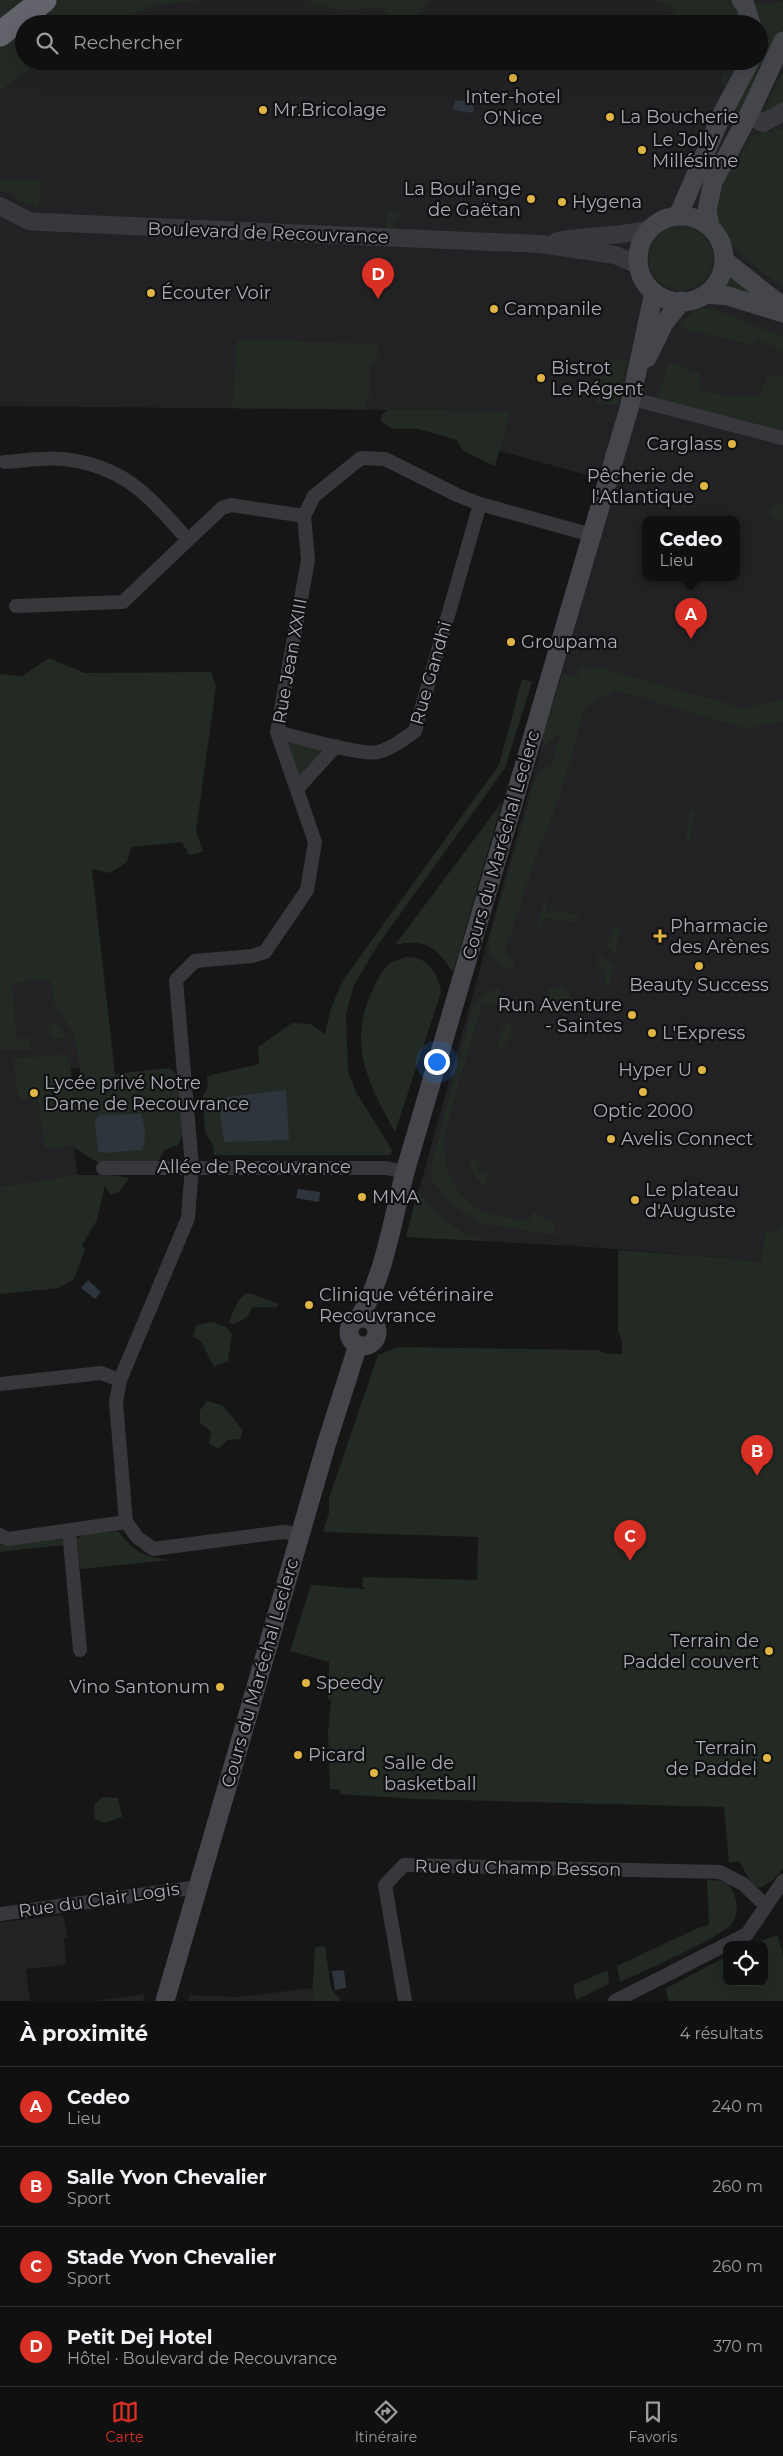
<!DOCTYPE html>
<html lang="fr">
<meta charset="utf-8">
<style>
:root{--surface:#101011;--page:#1e1e1f;--text:#f1f3f6;--muted:#9c9d9f;--line:#303031;--accent:#d93025}
body{margin:0;font-family:Montserrat,sans-serif;background:var(--page);color:var(--text)}
.controls{position:absolute;right:15px;bottom:15px;display:grid;overflow:hidden;border-radius:10px;box-shadow:0 5px 20px #0002}
.controls button{width:45px;height:45px;display:grid;place-items:center;padding:0;border:0;border-bottom:1px solid var(--line);background:var(--surface);color:var(--text);font:25px sans-serif}
.you{position:absolute;left:436px;top:1061px;width:18px;height:18px;margin:-12px;border:4px solid #fff;border-radius:50%;background:#1a73e8;box-shadow:0 0 0 8px #1a73e833}
.badge{display:grid;place-items:center;width:32px;height:32px;border-radius:50%;background:var(--accent);color:#fff;font-size:16px;font-weight:700}
.pin{position:absolute;translate:-50% -41px;filter:drop-shadow(0 1px 2px #0008)}
.pin::after{content:'';position:absolute;top:26px;width:18px;height:15px;background:inherit;clip-path:polygon(0 0,100% 0,50% 100%)}
.popup{position:absolute;left:642px;top:516px;width:98px;height:65px;box-sizing:border-box;display:grid;place-content:center;border-radius:10px;background:var(--surface);filter:drop-shadow(0 1px 4px #0005);font-size:16px;white-space:nowrap;color:var(--muted)}
.popup b{font-size:19px;color:var(--text)}
.popup::after{content:'';position:absolute;left:50%;top:100%;margin-left:-10px;border:10px solid transparent;border-top-color:var(--surface)}
.list{margin:0;padding:0;list-style:none}
h2{display:flex;justify-content:space-between;align-items:center;height:65px;margin:0;padding:0 20px;font-size:21px}
h2 small{font-size:16px;font-weight:400;color:var(--muted)}
.list li{display:grid;grid-template-columns:32px 1fr auto;gap:15px;align-items:center;box-sizing:border-box;height:80px;padding:0 20px;border-top:1px solid var(--line)}
.list b{display:block;font-size:19px;white-space:nowrap}
.list p{margin:0;font-size:16px;white-space:nowrap;color:var(--muted)}
.list em{font-size:16px;font-style:normal;color:var(--muted)}
.icon{flex:none;width:28px;height:28px;fill:none;stroke:currentColor;stroke-width:2;stroke-linecap:round;stroke-linejoin:round}
.map{position:relative;flex:none;width:783px;height:2001px;overflow:hidden}
.search{position:absolute;background:var(--surface);box-shadow:0 5px 20px #0002;left:15px;right:15px;top:15px;height:55px;display:flex;align-items:center;gap:12px;box-sizing:border-box;padding:0 18px;border-radius:28px;color:var(--muted);font-size:19px}
.sheet{height:385px;background:var(--surface)}
nav{display:flex;justify-content:space-around;align-items:center;box-sizing:border-box;height:70px;border-top:1px solid var(--line);background:var(--surface);font-size:14px;color:var(--muted)}
nav a{display:grid;justify-items:center;gap:2px}
nav .on{color:var(--accent)}
.map>svg:first-child{display:block}
</style>
<div class="map">
<svg width="783" height="2001" viewBox="0 0 783 2001">
<rect width="100%" height="100%" fill="#161617"/>
<!-- built -->
<path fill="#222224" fill-rule="evenodd" d="M0,0h783v1223l-5,9 -13,-1 -4,32 -22,-4 -164,-13 -169,-9 151,-548 80,-277h-19l-17,67 -104,-29 6,-32 -124,-8 -379,-4zM24,24h735v37h-735zM646,520h90v58h-90z
M0,873l114,192 -49,4 20,170 -20,43 -65,10z
M63,1915l5,23h-4l2,27 -40,4 4,32h-30v-79z
M313,1988l-1,13h-124l1,-6 47,2z
M144,1994l-1,7h-49z"/>
<!-- green -->
<path fill="#222a23" d="M0,0h32l-32,22z
M58,0h147l-53,6 -41,18h-87v37h20l-36,23 -8,8v-51z
M310,0h117l-12,24h-20c-15,-24 -21,-15 -44,-14 -12,0 -27,-3 -39,-5z
M655,0h72l12,11 5,13h-25l-52,-8 9,-6z
M783,2v25l-9,26 -36,63 -7,-8 25,-47h3v-37l-13,-21 20,1z
M727,61h10l-12,25 -4,-4z
M783,72v32l-18,9 -1,-3z
M776,129l7,1v157c-34,-24 -88,-62 -60,-109 3,-7 10,-12 14,-18 6,-8 10,-16 14,-24z
M0,179l41,2 -2,27 -14,-5 -18,-12 -7,1z
M387,211l12,1 -1,9h-4l-1,11h-7z
M649 258a32 32 0 1 1 64 0a32 32 0 1 1-64 0Z
M728,272l55,39 -62,-23z
M704,308l11,1 68,28v15l-26,-13 -4,6 -74,-17c4,-12 14,-15 25,-20z
M237,339l141,5 1,8 -5,1 6,6 -7,4 -4,15 2,15 -5,7 -1,9 -133,-1z
M594,359l33,1 -8,44 -23,1 2,-36z
M669,362l30,11 2,18 30,5 27,1 10,-21 14,1 1,-4v66l-128,-34z
M389,410l117,1 4,2 -15,53 -32,-15 -6,-11 -39,-11h-26l-11,-8v-6z
M776,504h7v18l-16,-10z
M49,658l36,15 126,-1 5,14 -20,145 7,21 -14,3 -7,-13 -51,5 -4,15 -17,11 -18,-4 23,205 54,-6 10,8 4,58 -5,11 -14,5 -7,14 -60,-2 -22,-14 -1,-3 -29,5 -7,-52 -19,2 -6,-41 55,-5 6,35 7,-5 -1,-17 -6,-32 -20,-32 -4,-24 -38,4 5,56 12,-1 2,12h-31v-376l22,2z
M581,666l20,2 142,40 40,-9v22l-37,8 -131,-39 -31,19 -21,78 -27,70 -31,95 9,8 -2,10c-14,-6 -22,-13 -24,-28l42,-144c4,-17 5,-26 22,-33l9,-33 -18,16 -1,-13 21,-62 14,4z
M522,679l10,3 -27,86 -127,177 -24,40 -8,29 2,57 8,21 36,58 -1,5h-177l-1,-9 -8,-15 -2,-35 5,-9 -1,-11 52,-12 -1,-17 34,-24 18,1 15,10 6,-26 12,-28 156,-215z
M288,742l32,7 2,4 -22,25h-4z
M502,802l-49,170c-18,-25 -27,-34 -58,-27z
M690,809l5,2 -5,33 -4,-2z
M545,899h2l-1,11 33,5 -1,8 -34,-6 -3,10 -4,-1z
M615,926l5,2 -4,25 -10,-6z
M599,955l15,9 -4,20h-4l-3,-13 -7,-8z
M407,957c21,0 31,15 34,35l-46,140c-28,-51 -49,-90 -20,-147 8,-16 13,-24 32,-28z
M565,987l5,9 -5,13 -15,-4 -2,-17 -49,1 2,10 -9,8 -10,-3 -38,131 2,31 6,15 8,13 17,15 11,5 42,8 2,-11 21,11 4,13 -75,-11 -29,-18 -21,-25 -1,-14 41,-158c7,-12 13,-18 26,-21z
M510,1021l2,12 -9,17 -6,-2 5,-20z
M53,1023l8,5 5,12c-8,-4 -17,-1 -18,-12z
M470,1160l10,1 -2,10 9,2 -1,11h-5l-10,-15z
M78,1175h33l18,3 -11,15 -8,2 -5,-10 -8,35 -15,25 3,5 -11,29 -15,9 -59,6v-107z
M418,1190c23,30 32,39 69,51l-81,-4z
M783,1223v645l-10,12 -13,8 -8,-3 -13,-24 -10,2 -5,-56 -308,-8 -76,-5v-5h-10l-2,-57 3,-32 -3,-1 1,-37 -39,-11 21,-66 55,4 -4,-3 1,-9 114,3 1,-43 -155,-5 6,-19v-15l49,-143 20,-8 200,3 9,4h15v-14l-4,-8v-82l121,9 22,4 4,-32 13,1z
M248,1293l31,11 -3,3h-23l-6,10 -13,7 -5,-1c4,-10 8,-26 19,-30z
M213,1322l13,5 6,7 -4,27 -14,6 -13,-26 -8,-4 3,-12z
M207,1401l15,4 21,25 -3,9 -12,1 -10,9 -9,-6 2,-11 -11,-9v-13z
M118,1531c18,22 26,26 53,29l-91,9 -3,-29 6,-6z
M58,1536l5,4 1,5 -64,7v-13z
M103,1797l15,1 4,19 -18,6 -9,-4 -1,-14z
M707,1880c14,0 21,1 27,14 4,10 4,21 -2,29 -10,15 -91,49 -112,59l-3,-16 83,-39 9,-2z
M778,1935l5,21v45h-114l-4,-12 62,-33v26h37v-37h-16z
M325,1946l6,42 10,13h-29l3,-54z
M608,1970l1,14 -33,16 -3,-15z"/>
<!-- water -->
<path fill="#2f353c" d="M455,100l19,2 -1,11 -20,-3z
M286,1090l3,50 -65,2 -6,-44z
M141,1114c4,11 6,25 1,36l-40,3 -4,-2 -3,-31 4,-5z
M298,1189l22,3 -1,10 -23,-4z
M88,1280l13,12 -6,7 -14,-11z
M344,1970l2,18 -11,2 -3,-19z"/>
<g fill="none" stroke-linecap="round" stroke-linejoin="round">
<!-- minor -->
<path stroke="#37373c" stroke-width="14" d="M633,399l149,39
M5,462c18,-1 39,-5 58,-3 62,7 86,37 125,81
M16,606l107,-4 65,-62 34,-32 9,-3 73,11
M277,732c19,5 86,24 101,20 14,-4 26,-13 37,-21l65,-227
M297,789l39,-43
M103,1168h283l19,4
M0,1384l101,-11 19,7
M126,1522l-10,-120 4,-22 68,-162 4,-52 -16,-186 19,-19 57,-5 13,-4 42,-62 8,-48 -38,-110 31,-172 -4,-44 10,-20 47,-38 24,1 72,36 23,9 112,31
M69,1531l11,119
M0,1535l8,4 118,-17 11,15 16,12 130,-17 18,2
M0,1914l191,-26 6,1
M405,2001l-20,-116 19,-20 316,7 23,12 22,21
M615,2001l132,-67 36,-53"/>
<!-- tertiary -->
<path stroke="#37373c" stroke-width="18" d="M748,116l15,7 20,-11
M0,206l29,15 12,1 499,22 75,11 23,10
M557,241c31,-6 63,-4 93,-12"/>
<!-- secondary -->
<path stroke="#45464c" stroke-width="19" d="M741,0l4,5 6,19
M678,216l45,-104 27,-51
M638 259a43 43 0 1 1 86 0a43 43 0 1 1-86 0Z
M710,227l-3,-17 6,-28 35,-66 35,-75
M724,260l59,47
M707,294l21,2 55,17
M647,358l17,-35 18,-22
M349 1332a14 14 0 1 1 28 0a14 14 0 1 1-28 0Z
M358,1319c26,-39 35,-102 47,-147l212,-723 12,-40 25,-117
M165,2001l162,-559 31,-97"/>
<!-- motorway -->
<path stroke="#64656c" stroke-width="25" d="M0,34l44,-34"/>
</g>
<!-- markers -->
<g fill="#dfb545" stroke="#111112" stroke-width="2">
<circle cx="513" cy="78" r="5"/>
<circle cx="263" cy="110" r="5"/>
<circle cx="610" cy="117" r="5"/>
<circle cx="642" cy="150" r="5"/>
<circle cx="531" cy="199" r="5"/>
<circle cx="562" cy="202" r="5"/>
<circle cx="151" cy="293" r="5"/>
<circle cx="494" cy="309" r="5"/>
<circle cx="541" cy="378" r="5"/>
<circle cx="732" cy="444" r="5"/>
<circle cx="704" cy="486" r="5"/>
<circle cx="511" cy="642" r="5"/>
<path d="M657.5 928.5h5v5h5v5h-5v5h-5v-5h-5v-5h5z"/>
<circle cx="699" cy="966" r="5"/>
<circle cx="632" cy="1015" r="5"/>
<circle cx="652" cy="1033" r="5"/>
<circle cx="702" cy="1070" r="5"/>
<circle cx="643" cy="1092" r="5"/>
<circle cx="34" cy="1093" r="5"/>
<circle cx="611" cy="1139" r="5"/>
<circle cx="362" cy="1197" r="5"/>
<circle cx="635" cy="1200" r="5"/>
<circle cx="309" cy="1305" r="5"/>
<circle cx="769" cy="1651" r="5"/>
<circle cx="306" cy="1683" r="5"/>
<circle cx="220" cy="1687" r="5"/>
<circle cx="298" cy="1755" r="5"/>
<circle cx="767" cy="1758" r="5"/>
<circle cx="374" cy="1773" r="5"/>
</g>
<g text-anchor="middle" stroke-width="4.5" stroke-linejoin="round" paint-order="stroke">
<!-- poi labels -->
<g font-size="18" fill="#a9acb6" stroke="#111112" text-anchor="start">
<text x="513" y="103" text-anchor="middle">Inter-hotel<tspan x="513" dy="21">O'Nice</tspan></text>
<text x="273" y="116">Mr.Bricolage</text>
<text x="620" y="123">La Boucherie</text>
<text x="652" y="146">Le Jolly<tspan x="652" dy="21">Millésime</tspan></text>
<text x="521" y="195" text-anchor="end">La Boul’ange<tspan x="521" dy="21">de Gaëtan</tspan></text>
<text x="572" y="208">Hygena</text>
<text x="161" y="299">Écouter Voir</text>
<text x="504" y="315">Campanile</text>
<text x="551" y="374">Bistrot<tspan x="551" dy="21">Le Régent</tspan></text>
<text x="722" y="450" text-anchor="end">Carglass</text>
<text x="694" y="482" text-anchor="end">Pêcherie de<tspan x="694" dy="21">l'Atlantique</tspan></text>
<text x="521" y="648">Groupama</text>
<text x="670" y="932">Pharmacie<tspan x="670" dy="21">des Arènes</tspan></text>
<text x="699" y="991" text-anchor="middle">Beauty Success</text>
<text x="622" y="1011" text-anchor="end">Run Aventure<tspan x="622" dy="21">- Saintes</tspan></text>
<text x="662" y="1039">L'Express</text>
<text x="692" y="1076" text-anchor="end">Hyper U</text>
<text x="44" y="1089">Lycée privé Notre<tspan x="44" dy="21">Dame de Recouvrance</tspan></text>
<text x="643" y="1117" text-anchor="middle">Optic 2000</text>
<text x="621" y="1145">Avelis Connect</text>
<text x="645" y="1196">Le plateau<tspan x="645" dy="21">d'Auguste</tspan></text>
<text x="372" y="1203">MMA</text>
<text x="319" y="1301">Clinique vétérinaire<tspan x="319" dy="21">Recouvrance</tspan></text>
<text x="759" y="1647" text-anchor="end">Terrain de<tspan x="759" dy="21">Paddel couvert</tspan></text>
<text x="316" y="1689">Speedy</text>
<text x="210" y="1693" text-anchor="end">Vino Santonum</text>
<text x="757" y="1754" text-anchor="end">Terrain<tspan x="757" dy="21">de Paddel</tspan></text>
<text x="308" y="1761">Picard</text>
<text x="384" y="1769">Salle de<tspan x="384" dy="21">basketball</tspan></text>
</g>
<!-- street labels -->
<g font-size="18" fill="#a9acb6" stroke="#111112">
<text transform="translate(268 233) rotate(2)" y="6">Boulevard de Recouvrance</text>
<text transform="translate(290 661) rotate(-80)" y="6">Rue Jean XXIII</text>
<text transform="translate(431 673) rotate(-74)" y="6">Rue Gandhi</text>
<text transform="translate(501 845) rotate(-74)" y="6">Cours du Maréchal Leclerc</text>
<text x="254" y="1173">Allée de Recouvrance</text>
<text transform="translate(260 1673) rotate(-74)" y="6">Cours du Maréchal Leclerc</text>
<text transform="translate(518 1868) rotate(1)" y="6">Rue du Champ Besson</text>
<text transform="translate(99 1900) rotate(-8)" y="6">Rue du Clair Logis</text>
</g>
</g>
</svg>
<div class="controls">
<button><svg class="icon" aria-label="locate" viewBox="0 0 24 24"><circle cx="12" cy="12" r="6"/><path d="M12 2v4M12 18v4M2 12h4M18 12h4"/></svg></button>
</div>
<div class="you"></div>
<div class="pin badge" style="left:691px;top:639px">A</div>
<div class="popup"><b>Cedeo</b>Lieu</div>
<div class="pin badge" style="left:757px;top:1476px">B</div>
<div class="pin badge" style="left:630px;top:1561px">C</div>
<div class="pin badge" style="left:378px;top:299px">D</div>
<div class="search"><svg class="icon" aria-label="search" viewBox="0 0 24 24"><circle cx="10" cy="10" r="6"/><path d="M15 15l6 6"/></svg>Rechercher</div>
</div>
<section class="sheet">
<h2>À proximité<small>4 résultats</small></h2>
<ul class="list">
<li><span class="badge">A</span><div><b>Cedeo</b><p>Lieu</p></div><em>240 m</em></li>
<li><span class="badge">B</span><div><b>Salle Yvon Chevalier</b><p>Sport</p></div><em>260 m</em></li>
<li><span class="badge">C</span><div><b>Stade Yvon Chevalier</b><p>Sport</p></div><em>260 m</em></li>
<li><span class="badge">D</span><div><b>Petit Dej Hotel</b><p>Hôtel · Boulevard de Recouvrance</p></div><em>370 m</em></li>
</ul>
</section>
<nav>
<a class="on"><svg class="icon" aria-label="map" viewBox="0 0 24 24"><path d="M3 6l6-2 6 2 6-2v14l-6 2-6-2-6 2zM9 4v14M15 6v14"/></svg>Carte</a>
<a><svg class="icon" aria-label="directions" viewBox="0 0 24 24"><path d="M12 3l9 9-9 9-9-9zM9 14v-3h6M13 9l2 2-2 2"/></svg>Itinéraire</a>
<a><svg class="icon" aria-label="saved" viewBox="0 0 24 24"><path d="M7 4h10v16l-5-4-5 4z"/></svg>Favoris</a>
</nav>
